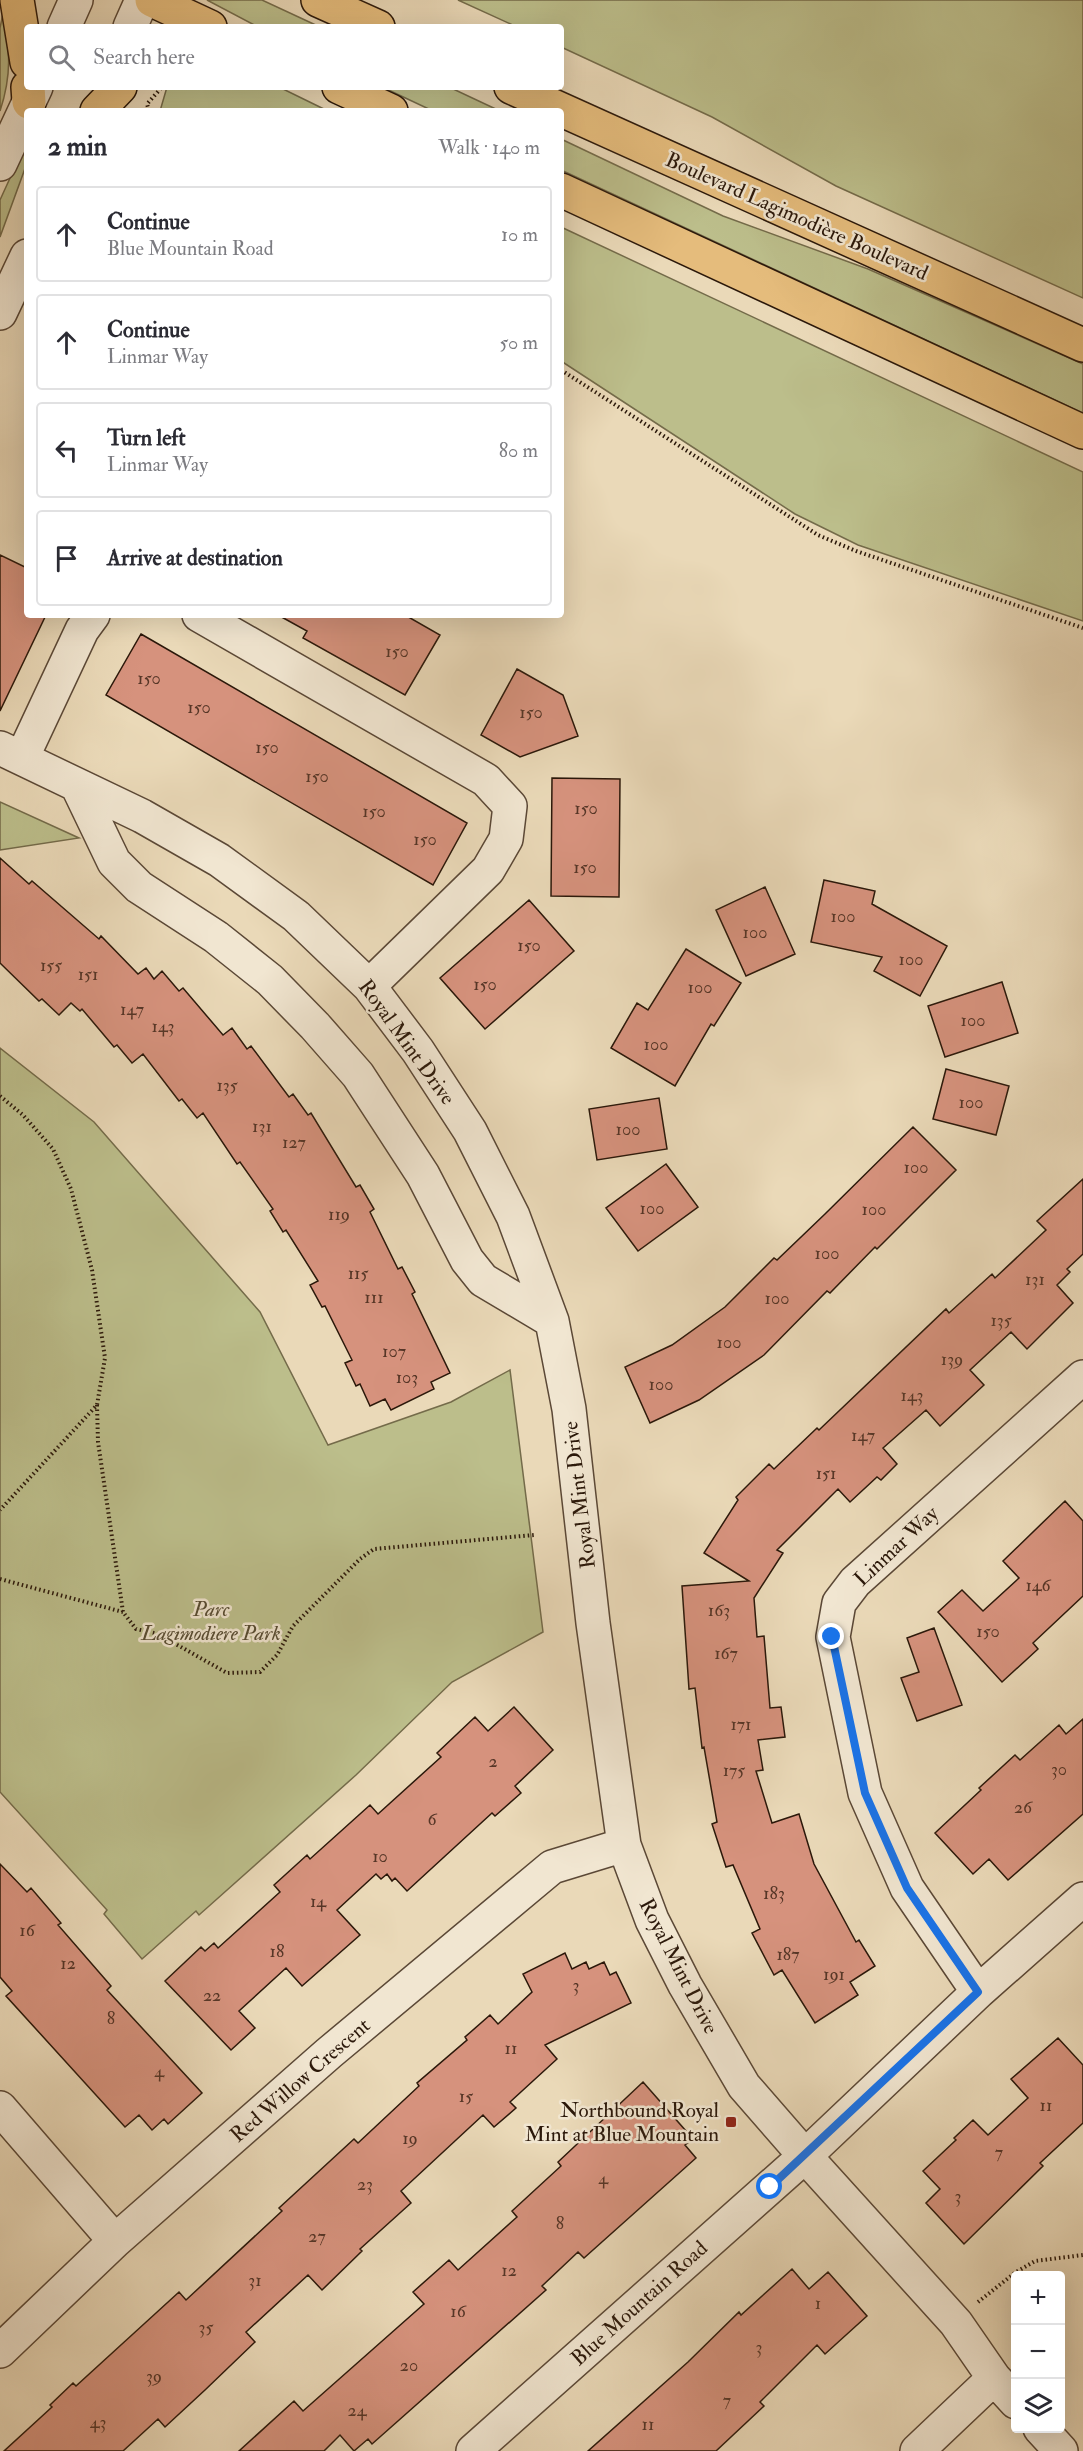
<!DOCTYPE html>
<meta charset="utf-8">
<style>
:root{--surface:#fff;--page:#f2f2f3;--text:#2b2b33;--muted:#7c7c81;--line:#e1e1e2}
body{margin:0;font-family:"IM FELL Double Pica",serif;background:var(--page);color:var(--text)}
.controls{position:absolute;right:18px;bottom:18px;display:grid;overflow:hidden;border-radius:6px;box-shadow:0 6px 24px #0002}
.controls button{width:54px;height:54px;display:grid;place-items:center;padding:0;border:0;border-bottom:2px solid var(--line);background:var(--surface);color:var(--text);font:30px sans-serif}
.stop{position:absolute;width:18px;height:18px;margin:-14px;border:4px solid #1a73e8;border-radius:50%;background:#fff}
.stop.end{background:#1a73e8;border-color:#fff;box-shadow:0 2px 6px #0008}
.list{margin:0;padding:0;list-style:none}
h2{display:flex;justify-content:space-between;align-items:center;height:78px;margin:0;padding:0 24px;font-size:26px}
h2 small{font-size:20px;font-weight:400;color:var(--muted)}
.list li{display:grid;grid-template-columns:39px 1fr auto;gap:18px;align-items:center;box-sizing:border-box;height:96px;margin:0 12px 12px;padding:0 12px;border:2px solid var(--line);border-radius:6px}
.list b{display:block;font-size:22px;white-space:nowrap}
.list p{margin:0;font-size:20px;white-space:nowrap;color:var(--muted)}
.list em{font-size:20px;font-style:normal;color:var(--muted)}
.icon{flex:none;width:33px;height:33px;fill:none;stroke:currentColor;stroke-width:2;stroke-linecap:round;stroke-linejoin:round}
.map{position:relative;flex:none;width:1083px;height:2451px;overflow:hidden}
.search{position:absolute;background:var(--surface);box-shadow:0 6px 24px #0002;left:24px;top:24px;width:540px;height:66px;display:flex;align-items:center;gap:15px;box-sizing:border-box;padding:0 21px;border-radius:6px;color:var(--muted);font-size:22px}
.panel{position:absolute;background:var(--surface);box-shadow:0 6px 24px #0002;left:24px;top:108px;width:540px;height:510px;border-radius:6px}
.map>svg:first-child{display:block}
</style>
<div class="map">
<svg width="1083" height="2451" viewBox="0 0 1083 2451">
<rect width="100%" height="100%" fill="#ead9b8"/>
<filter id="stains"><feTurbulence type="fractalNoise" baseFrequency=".00333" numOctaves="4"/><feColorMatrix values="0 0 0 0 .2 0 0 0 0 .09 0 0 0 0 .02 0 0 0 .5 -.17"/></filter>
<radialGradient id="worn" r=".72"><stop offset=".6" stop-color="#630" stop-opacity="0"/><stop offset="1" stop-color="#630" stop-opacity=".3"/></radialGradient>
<!-- green -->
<path fill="#bcbe8b" stroke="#746b4a" stroke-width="1.5" d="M207,0h55l58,27h-62z
M458,0h625v298l-247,-112 -124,-69 -151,-70v-20h-44z
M3,13c7,36 9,62 -3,98v-83z
M167,87h112l49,24h-168z
M382,87h67l51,24h-67z
M561,139l162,77 145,53 215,95v49l-522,-243z
M27,141v22l-27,74v-37z
M561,227l522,245v149l-225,-76 -63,-31 -234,-153z
M0,802l79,36 -79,12z
M0,1048l94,74 166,190 68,133 123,-43 59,-32 33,262 -91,50 -96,93 -157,140 -3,-4 -54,48 -38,-45 3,-4 -107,-118z"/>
<!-- building -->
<path fill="#d6927d" stroke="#2b180a" stroke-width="1.5" d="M0,555l27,13v47h19l-46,96z
M278,615h127l35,20 -35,60 -102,-57 4,-7z
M141,634l326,189 -34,62 -327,-190z
M517,669l46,26 15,41 -58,21 -39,-22z
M552,778l68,1 -1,118 -68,-1z
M0,858l29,26 3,-3 67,58 2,-3 37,38 8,-6 8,11 8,-8 17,20 4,-3 40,47 9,-7 15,21 4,-3 38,51 4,-3 15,21 3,-2 45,74 4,-2 14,24 -4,3 28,57 4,-2 13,25 -3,2 38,79 -19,9 3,7 -43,21 -6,-11 -15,7 -10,-22 -4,2 -11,-23 7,-3 -27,-54 -3,1 -12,-22 8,-4 -32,-51 -3,2 -13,-21 3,-2 -33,-47 -3,2 -34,-51 -6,5 -15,-19 -3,2 -36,-47 -11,9 -15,-18 -3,2 -32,-38 -2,2 -9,-8 -12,12 -17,-16 -3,2 -39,-38z
M824,880l51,11 -3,13 75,42 -27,50 -46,-25 8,-14 -71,-15z
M765,887l30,67 -49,22 -30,-66z
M529,900l45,51 -89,78 -45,-51z
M686,949l55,34 -27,43 -3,-2 -36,62 -64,-38 26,-45 11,7z
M1002,982l16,51 -73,24 -17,-51z
M946,1069l63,17 -13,49 -63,-16z
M659,1098l8,51 -70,11 -8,-51z
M913,1127l43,43 -79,79 -2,-2 -45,46 -3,-2 -63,64 -65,45 -49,23 -25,-56 47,-22 53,-38 49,-49 3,2 48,-46z
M666,1164l32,43 -60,44 -32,-43z
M1083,1179v75l-16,15 3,3 -13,13 16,18 -46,46 -16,-17 -41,38 14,15 -44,41 -14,-16 -43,38 14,16 -16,16 -4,-3 -27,25 -12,-13 -61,61 6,3 -29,45 3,39 7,-1 6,72 11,-1 4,30 -27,3 5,30 -7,1 16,52 27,-9 15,50 42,78 3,-2 16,26 -25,16 8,13 -43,28 -33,-53 -8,5 -22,-42 8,-4 -27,-64 -7,2 -14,-43 5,-2 -13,-75 -2,1 -7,-60 -6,1 -7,-103 67,-5 -45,-28 34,-53 -2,-3 33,-33 5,5 43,-41 2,2 127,-121 3,4 43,-39 3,4 51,-48 -9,-9z
M1065,1501l18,20v75l-50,47 5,6 -36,33 -64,-70 24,-22 21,21 36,-33 -16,-17z
M934,1628l28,77 -45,16 -16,-43 18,-6 -12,-34z
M514,1707l39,43 -38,36 6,7 -26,23 -3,-3 -85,78 -12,-13 -3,3 -5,-7 -6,5 -5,-5 -39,36 23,25 -58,51 -16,-18 -47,43 16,17 -24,22 -66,-69 36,-34 4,4 9,-8 4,5 62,-56 -6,-7 33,-30 3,4 60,-54 8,9 63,-57 -4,-4 38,-36 13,14z
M1083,1719v95l-75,66 -19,-21 -16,15 -38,-41 46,-43 -2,-2 36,-33 5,5 39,-35 7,9z
M0,1864l27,28 4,-4 30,35 -3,2 53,61 -4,4 95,103 -34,31 -4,-5 -12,11 -13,-15 -14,12 -119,-131 6,-5 -12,-14z
M565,1953l7,16 14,-7 3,7 15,-7 6,13 6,-3 15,31 -86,42 12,14 -47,43 6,6 -22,19 -11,-12 -82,76 10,12 -51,46 2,2 -40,39 -14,-15 -62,57 9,10 -50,48 -40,37 -7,-8 -35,32h-119l48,-44 -2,-2 23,-22 3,3 103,-94 7,8 96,-89 -3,-3 75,-69 4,4 61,-57 -2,-3 50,-43 -2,-3 25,-22 8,9 34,-32 -9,-18z
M1058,2038l25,27v58l-43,40 3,3 -79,78 -38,-41 14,-14 -17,-18 33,-31 -2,-2 19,-18 15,15 40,-37 -17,-19z
M643,2082l50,57 -8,6 11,13 -112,100 -6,-6 -36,34 4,4 -174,154 -4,-5 -14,12 -14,-16 -16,16h-85l55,-50 9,10 121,-107 -11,-12 36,-32 9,10 59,-53 -5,-6 49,-45 -3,-4z
M792,2269l17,20 19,-17 39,44 -42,38 -8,-9 -57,57 4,4 -48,45h-128l100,-89 51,-50 2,3z"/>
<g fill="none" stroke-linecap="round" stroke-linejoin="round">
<defs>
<path id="minor" d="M64,27l12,-27
M130,27l12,-27
M0,164l36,-77
M0,313l27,-57
M199,615l287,165 24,26 -4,33 -18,31 -119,116
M0,748l142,68 77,44 77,56 73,70 49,65 52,80 43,85 39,105 17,88 24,214 31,222 28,75 33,65 59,101 61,70 151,167 38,55 22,24
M22,758l60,-128 11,-15
M77,785l37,77 25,25 77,50 54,43 45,46 43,49 65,100 44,85 16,20 69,41
M978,1992l-71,-104 -42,-95 -32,-156 6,-34 16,-21 228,-205
M0,2108l115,133
M0,2351l115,-110 214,-188 223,-186 72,-22
M1040,2428l21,23
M473,2451l332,-295 173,-164 105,-93
M917,2451l77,-73"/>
<path id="major" d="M17,0l10,62
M152,0l58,27
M318,0l60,27
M28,87l1,15
M339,87l52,24
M511,87l572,258
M97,111l23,-24
M561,190l522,242"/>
</defs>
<!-- minor casing -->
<use href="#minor" stroke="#5b4836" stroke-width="36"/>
<!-- major casing -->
<use href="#major" stroke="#2b180a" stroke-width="36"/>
<!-- path -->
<path stroke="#2b180a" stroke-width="4" stroke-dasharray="1.5 3" stroke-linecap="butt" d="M149,111l-2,-7 15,-17
M561,370l257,165 38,16 227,77
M0,1096l23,19 30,34 18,40 21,81 13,88 -8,47 -97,105
M97,1405l1,37 25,170 13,17 22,5 69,39 33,-1 17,-17 16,-29 67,-67 14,-10 160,-14
M0,1579l123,33
M978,2302l38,-30 19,-11 48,-6"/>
<!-- minor -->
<use href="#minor" stroke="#f1e6d1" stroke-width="33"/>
<!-- major -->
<use href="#major" stroke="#e5bc7c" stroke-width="33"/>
</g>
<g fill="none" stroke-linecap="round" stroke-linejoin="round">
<!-- route -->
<path stroke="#1a73e8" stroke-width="8" d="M770,2187l208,-195 -71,-104 -42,-95 -33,-156"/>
</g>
<!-- markers -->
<rect fill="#8f2418" stroke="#f1e6d1" stroke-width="2" x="725" y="2116" width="12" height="12" rx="3"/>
<g text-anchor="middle" stroke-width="5" stroke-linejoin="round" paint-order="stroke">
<!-- number labels -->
<g font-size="18" fill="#563627">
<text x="397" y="657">150</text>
<text x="149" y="684">150</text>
<text x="199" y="713">150</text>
<text x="531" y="718">150</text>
<text x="267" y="753">150</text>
<text x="317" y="782">150</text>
<text x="586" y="814">150</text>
<text x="374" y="817">150</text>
<text x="425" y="845">150</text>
<text x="585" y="873">150</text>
<text x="843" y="922">100</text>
<text x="755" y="938">100</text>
<text x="529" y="951">150</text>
<text x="911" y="965">100</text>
<text x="51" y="971">155</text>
<text x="88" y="980">151</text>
<text x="485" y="990">150</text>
<text x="700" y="993">100</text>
<text x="132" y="1015">147</text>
<text x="973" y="1026">100</text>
<text x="163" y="1032">143</text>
<text x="656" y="1050">100</text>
<text x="227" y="1091">135</text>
<text x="971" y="1108">100</text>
<text x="262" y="1132">131</text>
<text x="628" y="1135">100</text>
<text x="294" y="1148">127</text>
<text x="916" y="1173">100</text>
<text x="652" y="1214">100</text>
<text x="874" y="1215">100</text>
<text x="339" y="1220">119</text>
<text x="827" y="1259">100</text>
<text x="358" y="1279">115</text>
<text x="1035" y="1285">131</text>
<text x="374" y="1303">111</text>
<text x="777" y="1304">100</text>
<text x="1001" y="1326">135</text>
<text x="729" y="1348">100</text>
<text x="394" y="1357">107</text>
<text x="952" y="1365">139</text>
<text x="407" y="1383">103</text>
<text x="661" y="1390">100</text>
<text x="912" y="1401">143</text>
<text x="863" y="1441">147</text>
<text x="826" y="1479">151</text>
<text x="1038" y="1591">146</text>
<text x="719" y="1616">163</text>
<text x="988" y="1637">150</text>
<text x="726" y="1659">167</text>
<text x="741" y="1730">171</text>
<text x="493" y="1767">2</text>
<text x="1059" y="1775">30</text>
<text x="734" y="1776">175</text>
<text x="1023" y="1813">26</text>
<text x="432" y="1825">6</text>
<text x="380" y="1862">10</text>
<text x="774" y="1899">183</text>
<text x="318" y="1907">14</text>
<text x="27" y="1936">16</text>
<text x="277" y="1957">18</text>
<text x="788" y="1960">187</text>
<text x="68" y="1969">12</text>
<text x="834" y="1980">191</text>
<text x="576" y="1991">3</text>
<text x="212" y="2001">22</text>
<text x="111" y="2024">8</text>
<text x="511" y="2054">11</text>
<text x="159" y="2077">4</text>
<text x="466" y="2102">15</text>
<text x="1046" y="2111">11</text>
<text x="410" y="2144">19</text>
<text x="999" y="2158">7</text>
<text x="603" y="2184">4</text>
<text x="365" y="2190">23</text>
<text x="958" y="2202">3</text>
<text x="560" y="2229">8</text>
<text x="317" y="2242">27</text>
<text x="509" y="2276">12</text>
<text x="255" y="2286">31</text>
<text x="818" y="2309">1</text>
<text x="458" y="2317">16</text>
<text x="206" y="2333">35</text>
<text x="759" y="2353">3</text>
<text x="409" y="2371">20</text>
<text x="154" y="2382">39</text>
<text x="727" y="2406">7</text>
<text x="357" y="2416">24</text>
<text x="98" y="2428">43</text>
<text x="648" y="2430">11</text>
</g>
<!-- street labels -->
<g font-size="21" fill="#2b180a" stroke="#f1e6d1">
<text transform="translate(797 216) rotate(24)" y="7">Boulevard Lagimodière Boulevard</text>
<text transform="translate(407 1042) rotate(54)" y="7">Royal Mint Drive</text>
<text transform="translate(579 1495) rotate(-97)" y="7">Royal Mint Drive</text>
<text transform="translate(896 1546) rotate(-43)" y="7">Linmar Way</text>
<text transform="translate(679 1966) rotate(63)" y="7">Royal Mint Drive</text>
<text transform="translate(300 2080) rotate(-41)" y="7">Red Willow Crescent</text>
<text transform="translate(639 2303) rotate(-42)" y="7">Blue Mountain Road</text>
</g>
<!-- park labels -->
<g font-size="21" font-style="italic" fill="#564a31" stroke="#f1e6d1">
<text x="211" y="1616">Parc<tspan x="211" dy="24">Lagimodiere Park</tspan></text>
</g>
<!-- poi labels -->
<g font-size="21" fill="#2b180a" stroke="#f1e6d1" text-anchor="end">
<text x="719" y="2117">Northbound Royal<tspan x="719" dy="24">Mint at Blue Mountain</tspan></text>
</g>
</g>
<rect width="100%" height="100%" filter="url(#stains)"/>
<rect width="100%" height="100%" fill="url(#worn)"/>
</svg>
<div class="controls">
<button>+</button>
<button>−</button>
<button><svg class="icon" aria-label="layers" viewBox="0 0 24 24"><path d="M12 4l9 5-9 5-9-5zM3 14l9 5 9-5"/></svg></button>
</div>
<div class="stop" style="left:770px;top:2187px"></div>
<div class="stop end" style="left:832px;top:1637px"></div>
<div class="search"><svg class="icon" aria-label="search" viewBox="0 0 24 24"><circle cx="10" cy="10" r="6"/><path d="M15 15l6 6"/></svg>Search here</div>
<section class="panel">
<h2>2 min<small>Walk · 140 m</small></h2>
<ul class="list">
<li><svg class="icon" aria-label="ahead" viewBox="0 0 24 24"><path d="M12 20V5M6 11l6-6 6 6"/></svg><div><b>Continue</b><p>Blue Mountain Road</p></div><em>10 m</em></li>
<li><svg class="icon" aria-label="ahead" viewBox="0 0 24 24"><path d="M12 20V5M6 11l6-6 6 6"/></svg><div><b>Continue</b><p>Linmar Way</p></div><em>50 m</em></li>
<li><svg class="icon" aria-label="left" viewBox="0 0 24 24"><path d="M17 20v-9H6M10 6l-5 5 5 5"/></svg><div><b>Turn left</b><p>Linmar Way</p></div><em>80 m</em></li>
<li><svg class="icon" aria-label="arrive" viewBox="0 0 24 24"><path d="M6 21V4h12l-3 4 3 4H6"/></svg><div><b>Arrive at destination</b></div></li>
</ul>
</section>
</div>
